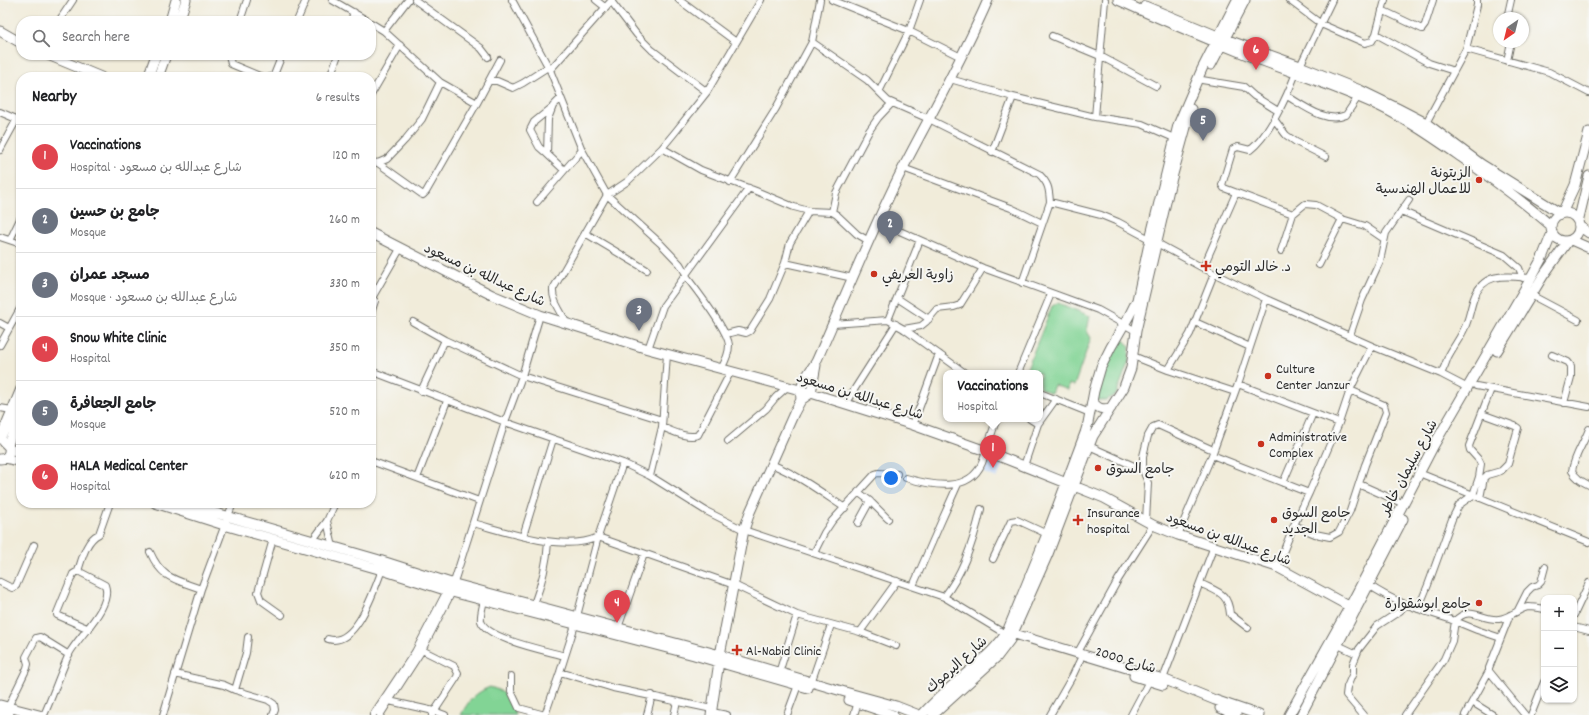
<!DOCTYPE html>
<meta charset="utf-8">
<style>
:root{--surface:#fff;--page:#f2f2f2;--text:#202124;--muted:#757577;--line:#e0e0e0;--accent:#111827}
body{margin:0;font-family:Dekko,"Playpen Sans Arabic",sans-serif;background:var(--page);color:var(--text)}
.controls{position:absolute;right:12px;bottom:12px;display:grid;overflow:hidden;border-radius:8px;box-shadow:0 1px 3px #0004}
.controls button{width:36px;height:36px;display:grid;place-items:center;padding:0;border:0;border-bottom:1px solid var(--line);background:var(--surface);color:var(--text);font:20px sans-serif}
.compass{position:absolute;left:1493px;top:12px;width:36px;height:36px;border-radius:50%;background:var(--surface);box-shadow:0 1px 3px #0004;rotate:215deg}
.you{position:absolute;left:891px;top:478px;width:14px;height:14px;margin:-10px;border:3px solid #fff;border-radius:50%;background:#1a73e8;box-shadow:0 0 0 6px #1a73e833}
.badge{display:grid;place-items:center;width:26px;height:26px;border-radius:50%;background:var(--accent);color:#fff;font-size:13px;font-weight:700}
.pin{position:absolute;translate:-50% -33px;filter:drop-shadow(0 1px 2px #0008)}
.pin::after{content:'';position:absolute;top:21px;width:14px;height:12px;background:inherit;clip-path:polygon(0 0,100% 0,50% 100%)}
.popup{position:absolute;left:943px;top:370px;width:100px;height:52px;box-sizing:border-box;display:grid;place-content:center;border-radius:8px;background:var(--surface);filter:drop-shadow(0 1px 3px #0005);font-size:13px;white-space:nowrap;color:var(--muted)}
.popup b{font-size:15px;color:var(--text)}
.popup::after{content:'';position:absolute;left:50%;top:100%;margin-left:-8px;border:8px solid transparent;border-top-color:var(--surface)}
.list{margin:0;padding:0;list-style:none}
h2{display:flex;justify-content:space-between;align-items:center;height:52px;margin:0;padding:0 16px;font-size:17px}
h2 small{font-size:13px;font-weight:400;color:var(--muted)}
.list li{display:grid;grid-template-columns:26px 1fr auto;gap:12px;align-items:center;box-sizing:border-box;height:64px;padding:0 16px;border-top:1px solid var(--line)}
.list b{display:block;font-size:15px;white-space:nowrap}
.list p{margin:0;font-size:13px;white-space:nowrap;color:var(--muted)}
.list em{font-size:13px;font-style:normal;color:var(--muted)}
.icon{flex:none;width:22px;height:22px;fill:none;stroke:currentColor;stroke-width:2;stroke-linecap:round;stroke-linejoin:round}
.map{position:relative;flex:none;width:1589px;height:715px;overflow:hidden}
.search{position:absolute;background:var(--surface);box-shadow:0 1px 3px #0004;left:16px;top:16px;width:360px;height:44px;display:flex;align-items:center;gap:10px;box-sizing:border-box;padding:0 14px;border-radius:16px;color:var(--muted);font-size:15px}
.panel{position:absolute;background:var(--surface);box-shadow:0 1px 3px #0004;left:16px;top:72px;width:360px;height:436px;border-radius:16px}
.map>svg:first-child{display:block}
</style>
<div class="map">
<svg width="1589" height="715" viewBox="0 0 1589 715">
<rect width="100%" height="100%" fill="#f6f6f2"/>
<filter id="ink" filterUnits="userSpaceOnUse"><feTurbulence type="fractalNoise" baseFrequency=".025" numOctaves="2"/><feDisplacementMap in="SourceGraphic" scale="8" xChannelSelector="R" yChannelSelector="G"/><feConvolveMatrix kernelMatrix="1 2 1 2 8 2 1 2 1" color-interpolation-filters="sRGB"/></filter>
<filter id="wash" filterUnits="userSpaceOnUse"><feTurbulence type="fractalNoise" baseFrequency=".012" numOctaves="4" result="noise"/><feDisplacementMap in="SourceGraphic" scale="16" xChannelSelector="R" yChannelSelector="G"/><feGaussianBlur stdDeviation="0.9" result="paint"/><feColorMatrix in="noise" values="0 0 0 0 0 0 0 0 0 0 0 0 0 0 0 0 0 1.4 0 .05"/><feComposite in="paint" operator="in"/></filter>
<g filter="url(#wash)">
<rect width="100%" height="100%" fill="#f1ecda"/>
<!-- built -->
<path fill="#c9dcf9" d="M989,458l14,6 -6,14 -13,-5z"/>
<!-- green -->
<path fill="#82d495" stroke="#568060" d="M1058,303l32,13 -3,15 4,7 -17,48 -5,-2 -1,6 -14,-5 -3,8 -11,-5v-15h-15l27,-67z
M1118,339l6,1 6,7 -1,14 -13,34 -10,5h-9l-2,-4 1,-8z
M490,687c15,4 23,13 25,28h-54c7,-14 15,-23 29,-28z"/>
</g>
<g filter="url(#ink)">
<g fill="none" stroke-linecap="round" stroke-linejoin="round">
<defs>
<path id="street" d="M332,0l36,21
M415,0l66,48 7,9
M512,0l38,70 32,80 25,45 53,48 20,21 6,10 2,5c10,13 40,52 41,66 0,9 -4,17 -8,24
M596,0l10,8
M679,0l57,42
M832,0l77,31 52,26
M1289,0l32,24 44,19 7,-2 4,-7 9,-34
M611,1l26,34 15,15 55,42
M1382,10l40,19 3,-4 8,-25
M1507,18l4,-18
M59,21l14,-21
M240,21l7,-21
M297,21l9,-21
M351,21l3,-9
M371,23l13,8 56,51 37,21 23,-43
M384,31l24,-31
M1376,34l53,29 25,8
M1052,36l48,20 56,30
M812,42l55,38 21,21 41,18 110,55c10,10 10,15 11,28l-28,81
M1466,49l83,23 40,21
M229,55l2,9 31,13
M1507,61l4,-19
M1300,66l32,-66
M550,70l62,-70
M270,77l4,-2 8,-20
M330,77l8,-22
M950,79l63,18 82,20 47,7 32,14
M1202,80l42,7 10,9 24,15
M489,81h8l16,7 10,-5 25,-16
M879,92l30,-61 11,-31
M371,95l29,-50
M1287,96c17,10 39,28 59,19l12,-18
M561,98l-8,8 -5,13 -1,35 17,16
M0,112l21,9
M1095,117l10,-117
M1274,119l12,16 10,7 30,15
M1426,123l40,-74 11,-44v-5
M662,148l39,22 55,21 38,16 15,4 23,1 5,3 20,19 12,7
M0,150l17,-31
M992,152l21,-55
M547,154l-8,-7 -9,-17 4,-8 16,-13
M371,162l7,1 9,-4 18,-19 17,-21 18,-37
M378,163l45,32 3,-3 51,-89
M903,168l108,40 31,15
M730,182l45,-72 37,-68 8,-42
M537,202l45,-52
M1050,202l51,13 17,7 85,46 63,31 106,47 69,28 27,14
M1401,211l103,44 15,13 4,10
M832,212l4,-19 33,-62 9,-13 14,-15
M1293,214l-69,-26 -2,-3 11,-36 5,-2 12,3c19,-14 37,-54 46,-77
M877,221l106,47 115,42 38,21
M585,233l62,37
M0,237l21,7
M10,240l11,-23
M1281,251l12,-37 12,-10 11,1 26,14 23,7 19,13
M785,263l68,15
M1319,265l23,-46
M1203,268l33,-75
M1214,274l-24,60 -22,36 67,22
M1531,295l47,25
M371,297l4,4 -4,12
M372,298l28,-49
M897,298l32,21
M888,320l32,-80
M413,322l32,18 77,36 140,44
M1195,322l55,25
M0,323l9,5
M566,323c-4,-12 -14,-21 -13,-34l54,-94 21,-14 34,-33 14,-17 31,-39 54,-92
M833,324l55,-4 16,9 61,44
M904,329l17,-3 5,-4 11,-13 17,-2 6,-2 23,-37
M726,334l12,-3 8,2 4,-2 20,-32 15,-36 5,-20 19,-32
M1350,335l12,-35 18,-39 6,-28 23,-33
M0,345l21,-38
M648,349l15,-43 86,-118
M1552,355l16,7 3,4v11l-7,26
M1133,356l35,14
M371,371l134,51 118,41 27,13 56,35 38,19 200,67 58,35h5
M1018,373l33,-79
M1441,374c3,-6 5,-11 7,-17 6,-12 15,-22 19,-35 3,-8 4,-16 7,-24 10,-27 33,-22 57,-20
M1238,384l101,39
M1476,386l113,21
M421,391l24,-51
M1040,393l50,20
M845,404l51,-80
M0,408l12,2
M1030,419l8,5 18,-25
M913,425l26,-71
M662,427c10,4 25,12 36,8l33,-64
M1589,429c-5,14 -15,27 -17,42 4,7 9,10 17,14
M728,441l38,-32 10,-12 11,-10
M1089,446l54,24
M1212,455l97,38
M371,461l108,40
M771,464c27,11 50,28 74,44
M1024,466l14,-42
M1424,475l165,67
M650,476l12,-49 5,-73
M417,478l30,-77
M906,478c24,7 63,16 76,-15 6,-15 9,-30 15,-44
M1283,483l30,-70
M1359,484l45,20
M858,492l12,9 18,18
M1480,498l4,-20 3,-3 14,-4 7,-7 10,-36 -3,-2 -33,-12
M327,521l6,26
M1146,521l2,-38 -5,-13v-14l5,-20 5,-9 5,-2 55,25
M473,523c34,9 92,30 125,14l136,48 63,30 63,17 36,14
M858,523l12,-22
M1294,525l21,9 15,3 9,-5 11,-21 15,-46 21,-53 -2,-7 -34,-15
M1178,535l34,-80 26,-71 28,-85
M523,536l30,-97
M273,539l-15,53 3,8 21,15
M312,541l15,-20 8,-18
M150,552c12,27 24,27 51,37
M814,553l10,-20 8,-12 43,-47 3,-1 19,1
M993,559l18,-38 6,-1 30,14
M1277,567l17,-42 15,-32 30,-70 11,-33 22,-44
M0,582l12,6 4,-2 18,-41
M1200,583c17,9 28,9 30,31l18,14
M1369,585c27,19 57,26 86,36 15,-17 26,0 44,-2 10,-1 19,-10 29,-12 5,0 11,1 16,2
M913,586l28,-64 17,-38
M944,597c20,-25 30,-57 37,-88
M484,600c-1,6 -4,15 -3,21 5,18 67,30 84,35
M534,604c8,-21 13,-40 14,-62
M1418,609l10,-24 24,-66 7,-14 14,-10 6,-18 2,-13 -2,-4 -9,-10 -1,-4 22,-57
M1518,610l9,-18 5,-5 6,-2 3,-3 4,-15
M1574,615l15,-32
M577,616l21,-79 25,-74
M1574,627l15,4
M618,628l26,-74
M89,629l-32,-14v-2l16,-39 5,-3c4,-12 8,-31 21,-37l11,-31
M860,632l37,-51
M328,639c28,9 46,-49 54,-69
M1338,645l19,9
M422,650l32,16 4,7 -1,4 -25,38
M1077,654l41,-74 35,-55
M1489,671l36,44
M560,672l53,16 99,21
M779,673l18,-58
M175,674l49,11 11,5 33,10 6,4 1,6 -2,5
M511,676v15l8,17 26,7
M1163,679l51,-133
M811,683l20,-58
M235,690l11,-37 2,-16
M389,701l45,10 11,4
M1472,702l21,13
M8,707l19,-39 1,-4 -2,-7 10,-19 4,-1 29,18
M712,712l15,3
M44,715c9,-20 16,-41 25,-61 10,-19 44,-47 36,-69l-27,-14
M163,715l38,-126 32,-86
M373,715l42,-63 36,-69 4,-4 50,-157 17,-46 18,-61
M380,715l42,-65 31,-60
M545,715l15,-43 15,-47
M647,715l5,-20
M674,715l3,-13
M787,715l11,-30
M854,715l4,-13
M1050,715l23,-40 7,-15
M1131,715l18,-34
M1363,715l-17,-20 1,-8 6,-14v-9l6,-15 18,-23 23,-15 5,-6
M1405,715l39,-56 8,-18 3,-20 22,9 24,8
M1465,715l24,-44v-3l21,-53
M1531,715l13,-33"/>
<path id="secondary" d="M1118,0c44,20 89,39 134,57 42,16 86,30 127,49 29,14 56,33 82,51 31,22 61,43 89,68
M1145,6l80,33 75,27 60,24 37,18 29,15 55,41 79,49
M170,21l6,-21
M179,21l7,-21
M0,31l21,12
M48,55l53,22
M1211,65l34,-65
M148,77l8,-22
M158,77l8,-22
M1551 227a14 14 0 1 1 28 0a14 14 0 1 1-28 0Z
M1562,213l13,-28 14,-53
M1578,222l11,-46
M1579,226l10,7
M371,233l121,62 48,20 108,34 163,44 102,32 73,26 118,47 49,27 25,10 99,32 79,43
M1571,240l18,8
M1497,351l46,-75 25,-35
M801,400c-2,-17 6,-24 15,-38 29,-65 55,-131 87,-194 29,-56 60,-110 85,-168
M1092,401c6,8 10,9 19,7
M0,439l21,-50
M8,445l13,-37
M9,448l12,5
M5,458l16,4
M0,459c7,0 10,-5 9,-12l-5,-5
M155,503l69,22 158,45 66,21 246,64 114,33
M181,503l195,56 75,24 269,72 125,37 51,14 23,9
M1008,632l155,47 52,21 44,15
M1134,676l29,9
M849,700l44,15
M0,705l39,10
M1220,708l16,7
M0,712l9,3
M711,715l9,-60 24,-125 6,-18 44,-99 7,-13 10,-7 5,-28
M922,715c14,-16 30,-29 46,-43 14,-12 29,-24 39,-40l40,-98 38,-101 3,-10 6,-32 7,-24 10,-20 18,-31 8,-16 13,-61 28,-114 24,-56 35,-69
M933,715l64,-58 13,-17 38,-86 45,-118 31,-49 7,-19 5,-37 34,-146 21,-76
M1289,715l61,-109 84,-161 97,-167 11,-20 10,-25
M1301,715l102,-196"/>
</defs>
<!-- street casing -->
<use href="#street" stroke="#706f68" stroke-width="8"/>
<!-- secondary casing -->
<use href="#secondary" stroke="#706f68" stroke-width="11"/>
<!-- street -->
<use href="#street" stroke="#fff" stroke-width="6"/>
<!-- secondary -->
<use href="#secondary" stroke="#fff" stroke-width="9"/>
</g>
</g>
<!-- markers -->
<g fill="#c8321e" stroke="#f6f6f2" stroke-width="1.5">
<circle cx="1479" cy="180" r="4"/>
<path d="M1204 260h4v4h4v4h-4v4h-4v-4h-4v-4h4z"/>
<circle cx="874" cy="274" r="4"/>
<circle cx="1268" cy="376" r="4"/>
<circle cx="1261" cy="444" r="4"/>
<circle cx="1098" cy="468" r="4"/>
<path d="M1076 514h4v4h4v4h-4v4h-4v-4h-4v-4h4z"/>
<circle cx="1274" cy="520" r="4"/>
<circle cx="1479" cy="603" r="4"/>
<path d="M735 644h4v4h4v4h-4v4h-4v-4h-4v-4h4z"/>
</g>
<g text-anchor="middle" stroke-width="4" stroke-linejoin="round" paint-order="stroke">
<!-- poi labels -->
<g font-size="14" fill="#2b2b2b" stroke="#f6f6f2" text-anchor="start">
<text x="1471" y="177" text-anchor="end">الزيتونة<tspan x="1471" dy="16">للاعمال الهندسية</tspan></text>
<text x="1215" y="271">د. خالد التومي</text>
<text x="882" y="279">زاوية العريفي</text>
<text x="1276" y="373">Culture<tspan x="1276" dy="16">Center Janzur</tspan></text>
<text x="1269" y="441">Administrative<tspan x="1269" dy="16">Complex</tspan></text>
<text x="1106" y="473">جامع السوق</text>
<text x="1087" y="517">Insurance<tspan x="1087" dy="16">hospital</tspan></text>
<text x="1282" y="517">جامع السوق<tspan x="1282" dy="16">الجديد</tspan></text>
<text x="1471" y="608" text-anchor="end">جامع ابوشقوارة</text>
<text x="746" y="655">Al-Nabid Clinic</text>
</g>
<!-- street labels -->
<g font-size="14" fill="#2b2b2b" stroke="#f6f6f2">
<text transform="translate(485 274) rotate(25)" y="5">شارع عبدالله بن مسعود</text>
<text transform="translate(860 395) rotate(17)" y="5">شارع عبدالله بن مسعود</text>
<text transform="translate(1408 467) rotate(-62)" y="5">شارع سليمان خاطر</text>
<text transform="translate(1229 538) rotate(20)" y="5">شارع عبدالله بن مسعود</text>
<text transform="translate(1126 659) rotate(17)" y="5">شارع 2000</text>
<text transform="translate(956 664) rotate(-42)" y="5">شارع اليرموك</text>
</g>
</g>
</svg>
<div class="controls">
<button>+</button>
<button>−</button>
<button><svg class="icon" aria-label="layers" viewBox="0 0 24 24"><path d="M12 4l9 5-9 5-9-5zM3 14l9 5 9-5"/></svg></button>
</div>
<svg class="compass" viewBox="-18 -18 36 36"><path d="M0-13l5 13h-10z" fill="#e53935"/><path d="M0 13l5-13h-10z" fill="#757577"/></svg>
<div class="you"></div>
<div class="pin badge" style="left:993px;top:468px;background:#e0444e">1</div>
<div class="popup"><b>Vaccinations</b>Hospital</div>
<div class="pin badge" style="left:890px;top:244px;background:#6b7280">2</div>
<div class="pin badge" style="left:639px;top:331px;background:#6b7280">3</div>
<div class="pin badge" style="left:617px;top:623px;background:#e0444e">4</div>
<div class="pin badge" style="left:1203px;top:141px;background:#6b7280">5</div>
<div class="pin badge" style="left:1256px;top:70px;background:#e0444e">6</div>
<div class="search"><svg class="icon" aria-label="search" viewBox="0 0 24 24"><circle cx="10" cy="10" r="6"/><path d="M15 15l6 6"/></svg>Search here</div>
<section class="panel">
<h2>Nearby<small>6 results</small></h2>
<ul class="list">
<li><span class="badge" style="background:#e0444e">1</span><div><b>Vaccinations</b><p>Hospital · شارع عبدالله بن مسعود</p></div><em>120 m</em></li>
<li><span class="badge" style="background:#6b7280">2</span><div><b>جامع بن حسين</b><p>Mosque</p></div><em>260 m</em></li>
<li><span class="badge" style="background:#6b7280">3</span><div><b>مسجد عمران</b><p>Mosque · شارع عبدالله بن مسعود</p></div><em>330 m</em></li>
<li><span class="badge" style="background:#e0444e">4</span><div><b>Snow White Clinic</b><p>Hospital</p></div><em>350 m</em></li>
<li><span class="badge" style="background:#6b7280">5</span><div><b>جامع الجعافرة</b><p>Mosque</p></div><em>520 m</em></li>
<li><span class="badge" style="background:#e0444e">6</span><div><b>HALA Medical Center</b><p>Hospital</p></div><em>620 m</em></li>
</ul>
</section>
</div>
